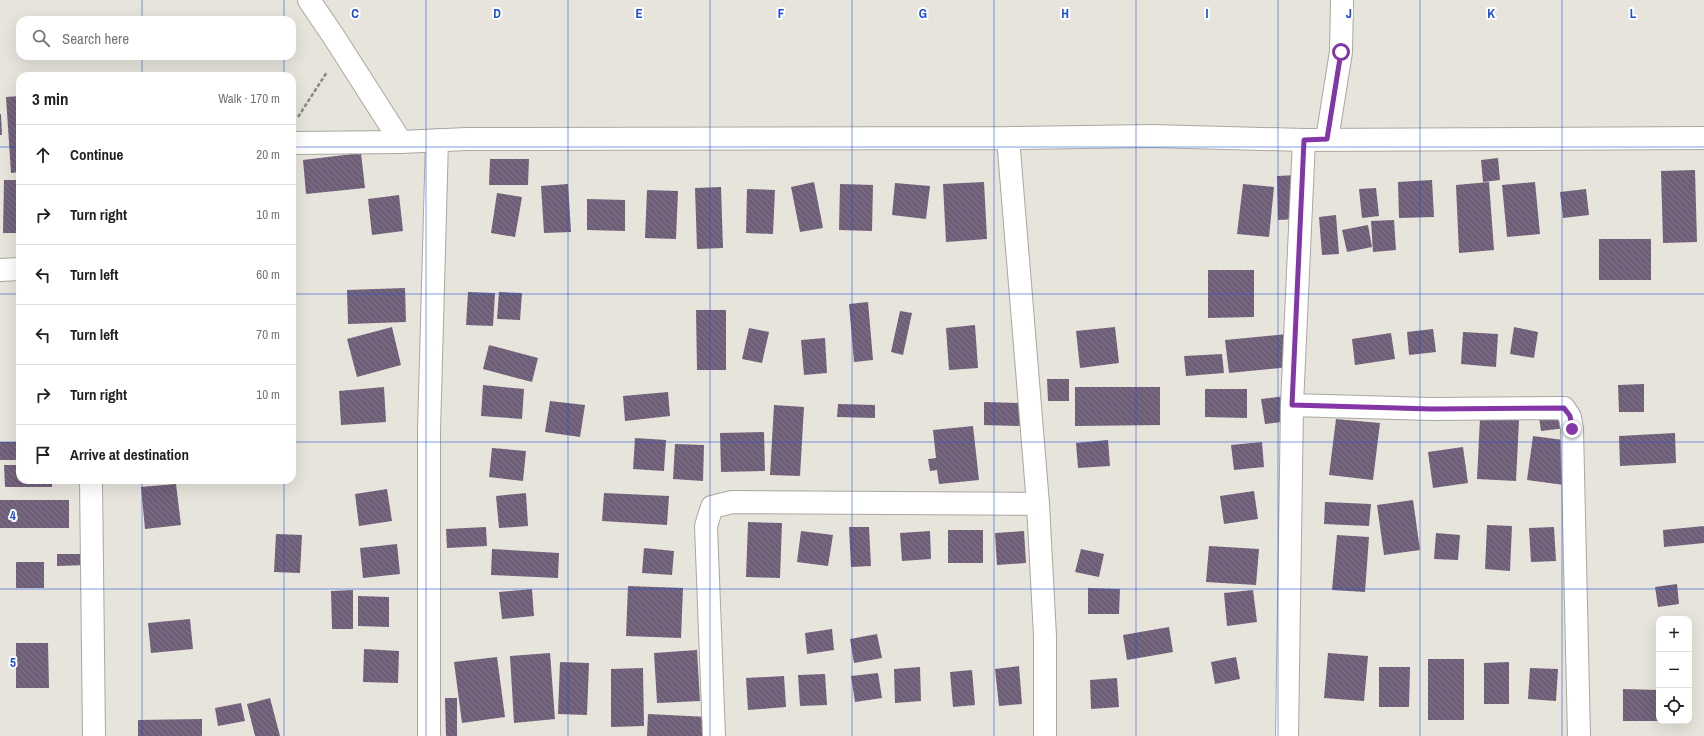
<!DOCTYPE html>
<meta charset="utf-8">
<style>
:root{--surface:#fff;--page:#f6f6f6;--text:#222;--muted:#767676;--line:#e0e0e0}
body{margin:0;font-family:"Archivo Narrow",sans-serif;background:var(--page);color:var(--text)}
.controls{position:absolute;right:12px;bottom:12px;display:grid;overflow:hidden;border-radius:8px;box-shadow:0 4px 16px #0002}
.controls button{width:36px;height:36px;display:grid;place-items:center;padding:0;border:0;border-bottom:1px solid var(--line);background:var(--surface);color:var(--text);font:20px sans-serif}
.stop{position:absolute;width:12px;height:12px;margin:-9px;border:3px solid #8435a6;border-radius:50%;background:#fff}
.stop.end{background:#8435a6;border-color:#fff;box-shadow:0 1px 4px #0008}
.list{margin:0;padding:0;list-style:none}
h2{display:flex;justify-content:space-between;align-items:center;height:52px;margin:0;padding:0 16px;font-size:17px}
h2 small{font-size:13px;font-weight:400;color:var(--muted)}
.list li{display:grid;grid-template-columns:26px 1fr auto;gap:12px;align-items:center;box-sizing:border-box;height:60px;padding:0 16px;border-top:1px solid var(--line)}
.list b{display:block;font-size:15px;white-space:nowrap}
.list em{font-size:13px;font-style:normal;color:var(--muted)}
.icon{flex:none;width:22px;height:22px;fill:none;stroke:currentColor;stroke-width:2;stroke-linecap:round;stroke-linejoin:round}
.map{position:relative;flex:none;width:1704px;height:736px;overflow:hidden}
.search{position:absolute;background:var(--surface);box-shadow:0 4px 16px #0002;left:16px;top:16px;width:280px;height:44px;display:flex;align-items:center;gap:10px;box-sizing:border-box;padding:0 14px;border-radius:12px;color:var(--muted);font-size:15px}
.panel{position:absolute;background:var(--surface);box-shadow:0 4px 16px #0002;left:16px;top:72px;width:280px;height:412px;border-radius:12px}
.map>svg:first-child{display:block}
</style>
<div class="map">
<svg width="1704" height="736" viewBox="0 0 1704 736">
<defs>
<pattern id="building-back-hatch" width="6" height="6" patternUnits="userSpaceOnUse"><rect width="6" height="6" fill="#6f5e78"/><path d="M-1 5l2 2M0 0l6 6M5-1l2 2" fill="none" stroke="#827588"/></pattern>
</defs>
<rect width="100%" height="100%" fill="#e7e4dc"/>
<!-- building -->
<path fill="url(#building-back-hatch)" d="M20,96v76l-9,1 -5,-76z
M0,114h1l1,21h-2z
M361,153l4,35 -59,6 -3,-34z
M1498,158l2,22 -17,2 -2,-22z
M490,159h39l-1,26h-39z
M1695,170l2,72 -34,1 -2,-72z
M1297,175l2,44 -21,1 -1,-44z
M4,180h16v53h-17z
M1432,180l2,37 -35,1 -1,-36z
M814,182l9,46 -23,4 -9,-45z
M984,182l3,57 -41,3 -3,-58z
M1489,182l5,68 -35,3 -3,-68z
M1535,182l5,52 -33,3 -5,-52z
M895,183l35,3 -4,33 -34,-4z
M568,184l3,48 -27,1 -3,-47z
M840,184l33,1 -1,46 -33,-1z
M1243,184l31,3 -5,50 -32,-3z
M721,187l2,61 -26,1 -2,-61z
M1376,188l3,28 -17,2 -3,-29z
M747,189l28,1 -2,44 -27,-1z
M1586,189l3,26 -26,3 -3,-26z
M647,190l31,1 -2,48 -31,-1z
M497,193l25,4 -7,40 -24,-4z
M399,195l4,36 -31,4 -4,-36z
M587,199l38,1v31l-38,-1z
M1336,215l3,39 -17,1 -3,-38z
M1394,220l2,30 -23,2 -2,-31z
M1368,225l4,22 -25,5 -5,-22z
M1599,239h52v41h-52z
M1208,270h46v47l-46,1z
M405,288l1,34 -58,2 -1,-34z
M468,292l27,1 -2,33 -27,-1z
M499,292l23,1 -2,27 -23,-1z
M868,302l5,58 -19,2 -5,-58z
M696,310h30v60h-29z
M900,311l12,2 -9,42 -12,-3z
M975,325l3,43 -29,2 -3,-42z
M392,327l9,38 -44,12 -10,-38z
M1115,327l4,36 -39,5 -4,-37z
M1514,327l24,5 -4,26 -24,-4z
M749,328l20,4 -7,31 -20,-4z
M1433,329l3,23 -27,3 -2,-23z
M1463,332l35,2 -2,33 -35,-3z
M1391,333l4,26 -40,6 -3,-26z
M1287,334l3,33 -61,6 -4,-33z
M825,338l2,35 -23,2 -3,-35z
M489,345l49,13 -6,24 -49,-13z
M1222,354l2,19 -38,3 -2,-20z
M1047,379h22v22h-21z
M1644,384v28h-25l-1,-27z
M483,385l41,4 -2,30 -41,-3z
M384,387l2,35 -45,3 -2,-34z
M1075,387h85v38l-85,1z
M1205,389h42v29l-42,-1z
M668,392l2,24 -45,5 -2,-25z
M1285,396l4,25 -24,3 -4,-25z
M550,401l35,4 -5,32 -35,-5z
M984,402l38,1 -1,23 -37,-1z
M838,404l37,1v13l-38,-1z
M774,405l30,2 -4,69 -30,-1z
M1564,414l2,14 -25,3 -2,-14z
M1480,418l39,2 -3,61 -39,-2z
M1336,419l44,4 -7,57 -44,-5z
M973,426l6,54 -40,4 -2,-14 -7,1 -2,-12 8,-1 -3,-28z
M764,432l1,39 -44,1 -1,-39z
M1675,433l1,30 -56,3 -1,-30z
M1533,436l38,5 -7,44 -37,-5z
M635,438l31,2 -2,31 -31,-2z
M1108,440l2,26 -32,2 -2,-25z
M0,442h20v18h-20z
M1262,442l2,25 -30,3 -3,-25z
M675,444l29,1 -1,36 -30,-2z
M1463,447l5,36 -35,5 -5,-36z
M492,448l34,3 -3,30 -34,-4z
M4,465h16v15h32v7h-47z
M176,484l5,41 -36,4 -4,-42z
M387,489l5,32 -33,5 -4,-32z
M1254,491l4,28 -34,5 -4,-28z
M526,493l2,33 -29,2 -3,-32z
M604,493l65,3 -2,29 -65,-4z
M0,500h69v28h-69z
M1413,500l7,50 -36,5 -7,-50z
M1325,502l46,2 -2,22 -45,-2z
M748,522l34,1 -2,55 -34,-1z
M1487,525l25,1 -2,45 -25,-2z
M1704,526v17l-40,4 -1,-17z
M486,527l1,19 -40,2 -1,-19z
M849,527h20l2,39 -20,1z
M1554,527l2,34 -25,1 -2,-34z
M948,530h35v33h-35z
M801,531l32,4 -5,31 -31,-4z
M930,531l1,28 -29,2 -2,-28z
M1024,531l2,32 -29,2 -2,-32z
M1436,533l24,2 -2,25 -24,-1z
M276,534l26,1 -2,38 -26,-1z
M1337,535l32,2 -4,55 -33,-2z
M397,544l3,30 -37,4 -3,-30z
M1209,546l50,3 -3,36 -50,-3z
M644,548l30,3 -2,24 -30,-2z
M492,549l67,4 -1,25 -67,-3z
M1081,549l23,5 -5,23 -24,-5z
M57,554h31v11l-31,1z
M16,562h28v26h-28z
M1677,584l2,20 -21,3 -3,-20z
M628,586l55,2 -2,50 -55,-2z
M1088,588l32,1 -1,25h-31z
M532,589l2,27 -32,3 -3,-27z
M353,590v39h-21l-1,-38z
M1253,590l4,32 -30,4 -3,-33z
M358,596l31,1v30l-31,-1z
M190,619l3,30 -42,4 -3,-30z
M1169,627l4,25 -46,8 -4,-25z
M832,629l2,21 -27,4 -2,-21z
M877,634l5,24 -28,5 -4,-24z
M16,643h32l1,45h-33z
M364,649l35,2 -1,32 -35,-1z
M697,650l3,51 -43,2 -3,-50z
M550,653l5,66 -41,4 -4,-67z
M1328,653l40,3 -4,45 -40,-3z
M497,657l8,60 -43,6 -8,-61z
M1236,657l4,22 -25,5 -4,-22z
M1428,659h36v61h-36z
M560,662l29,1 -2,52 -29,-1z
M1509,662v42h-25v-41z
M1019,666l3,38 -23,2 -4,-37z
M920,667l1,34 -26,2 -1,-34z
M1379,667h31l-1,40h-30z
M643,668l1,58 -33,1v-58z
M1530,668l28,1 -2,32 -28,-2z
M972,670l3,35 -22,2 -3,-35z
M878,673l4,25 -27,4 -4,-26z
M825,674l2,31 -27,1 -2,-31z
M784,676l2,31 -38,3 -2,-32z
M1117,678l2,29 -28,2 -1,-29z
M1623,689l36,1v31h-36z
M270,698l10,38h-25l-8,-32z
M445,698h12v38h-11z
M241,703l4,18 -27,5 -3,-18z
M648,714l60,3 -1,19h-60z
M202,719v17h-64v-16z"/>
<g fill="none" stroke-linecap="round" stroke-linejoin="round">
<defs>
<path id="minor" d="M309,0l25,37 67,105
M1008,138l30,366 7,132v100
M1327,139l14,-87 1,-52
M292,143l109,-1 66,-3 541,-1 144,-2 152,4 400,-2
M0,270l20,-1
M1292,405l139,4 133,-1 6,9 2,12 7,307
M91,480l3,256
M429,736v-305l8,-291
M714,736l-8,-210 6,-19 20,-5 306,2
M1287,736l5,-331 12,-265"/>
</defs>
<!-- minor casing -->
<use href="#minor" stroke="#aaa79f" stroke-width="24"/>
<!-- path -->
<path stroke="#8b8883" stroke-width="2.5" stroke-dasharray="4 2" stroke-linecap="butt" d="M298,117l29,-45"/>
<!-- minor -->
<use href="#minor" stroke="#fff" stroke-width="22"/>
</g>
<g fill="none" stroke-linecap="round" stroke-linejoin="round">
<!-- route -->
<path stroke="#8435a6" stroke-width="5" d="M1341,52l-14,87 -23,1 -12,265 140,4 132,-1 6,8 2,13"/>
</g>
<!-- grid -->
<path fill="none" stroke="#1d4ed8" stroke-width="1" stroke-opacity="0.55" d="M142,0v20M284,0v20M426,0v736M568,0v736M710,0v736M852,0v736M994,0v736M1136,0v736M1278,0v736M1420,0v736M1562,0v736M142,56v20M284,56v20M0,147h20M292,147h1412M0,294h20M292,294h1412M0,442h20M292,442h1412M142,480v256M284,480v256M0,589h1704"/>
<g font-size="13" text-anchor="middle" font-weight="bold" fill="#1d4ed8" stroke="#fff" stroke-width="4" stroke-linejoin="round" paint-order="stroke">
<text x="355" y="18">C</text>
<text x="497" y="18">D</text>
<text x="639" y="18">E</text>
<text x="781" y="18">F</text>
<text x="923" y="18">G</text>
<text x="1065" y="18">H</text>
<text x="1207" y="18">I</text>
<text x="1349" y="18">J</text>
<text x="1491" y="18">K</text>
<text x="1633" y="18">L</text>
<text x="13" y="520">4</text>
<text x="13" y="667">5</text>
</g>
</svg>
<div class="controls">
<button>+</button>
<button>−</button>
<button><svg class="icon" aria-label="locate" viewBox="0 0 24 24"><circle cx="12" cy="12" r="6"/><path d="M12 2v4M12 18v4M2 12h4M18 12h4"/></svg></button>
</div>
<div class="stop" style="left:1341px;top:52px"></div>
<div class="stop end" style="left:1572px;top:429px"></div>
<div class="search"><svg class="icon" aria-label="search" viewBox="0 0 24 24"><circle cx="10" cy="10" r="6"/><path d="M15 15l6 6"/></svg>Search here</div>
<section class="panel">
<h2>3 min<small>Walk · 170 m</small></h2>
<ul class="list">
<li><svg class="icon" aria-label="ahead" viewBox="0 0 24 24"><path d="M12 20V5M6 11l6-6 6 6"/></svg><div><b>Continue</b></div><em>20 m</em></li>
<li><svg class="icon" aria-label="right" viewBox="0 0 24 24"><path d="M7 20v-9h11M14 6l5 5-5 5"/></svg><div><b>Turn right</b></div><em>10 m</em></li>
<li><svg class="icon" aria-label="left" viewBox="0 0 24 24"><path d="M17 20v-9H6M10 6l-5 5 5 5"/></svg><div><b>Turn left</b></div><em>60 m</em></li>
<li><svg class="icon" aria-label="left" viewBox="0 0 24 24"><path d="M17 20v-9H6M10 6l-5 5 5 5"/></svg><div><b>Turn left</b></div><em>70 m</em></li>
<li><svg class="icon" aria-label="right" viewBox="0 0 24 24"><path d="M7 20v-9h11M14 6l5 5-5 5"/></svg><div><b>Turn right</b></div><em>10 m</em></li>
<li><svg class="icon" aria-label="arrive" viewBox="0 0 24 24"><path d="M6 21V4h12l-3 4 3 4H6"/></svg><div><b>Arrive at destination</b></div></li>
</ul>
</section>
</div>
